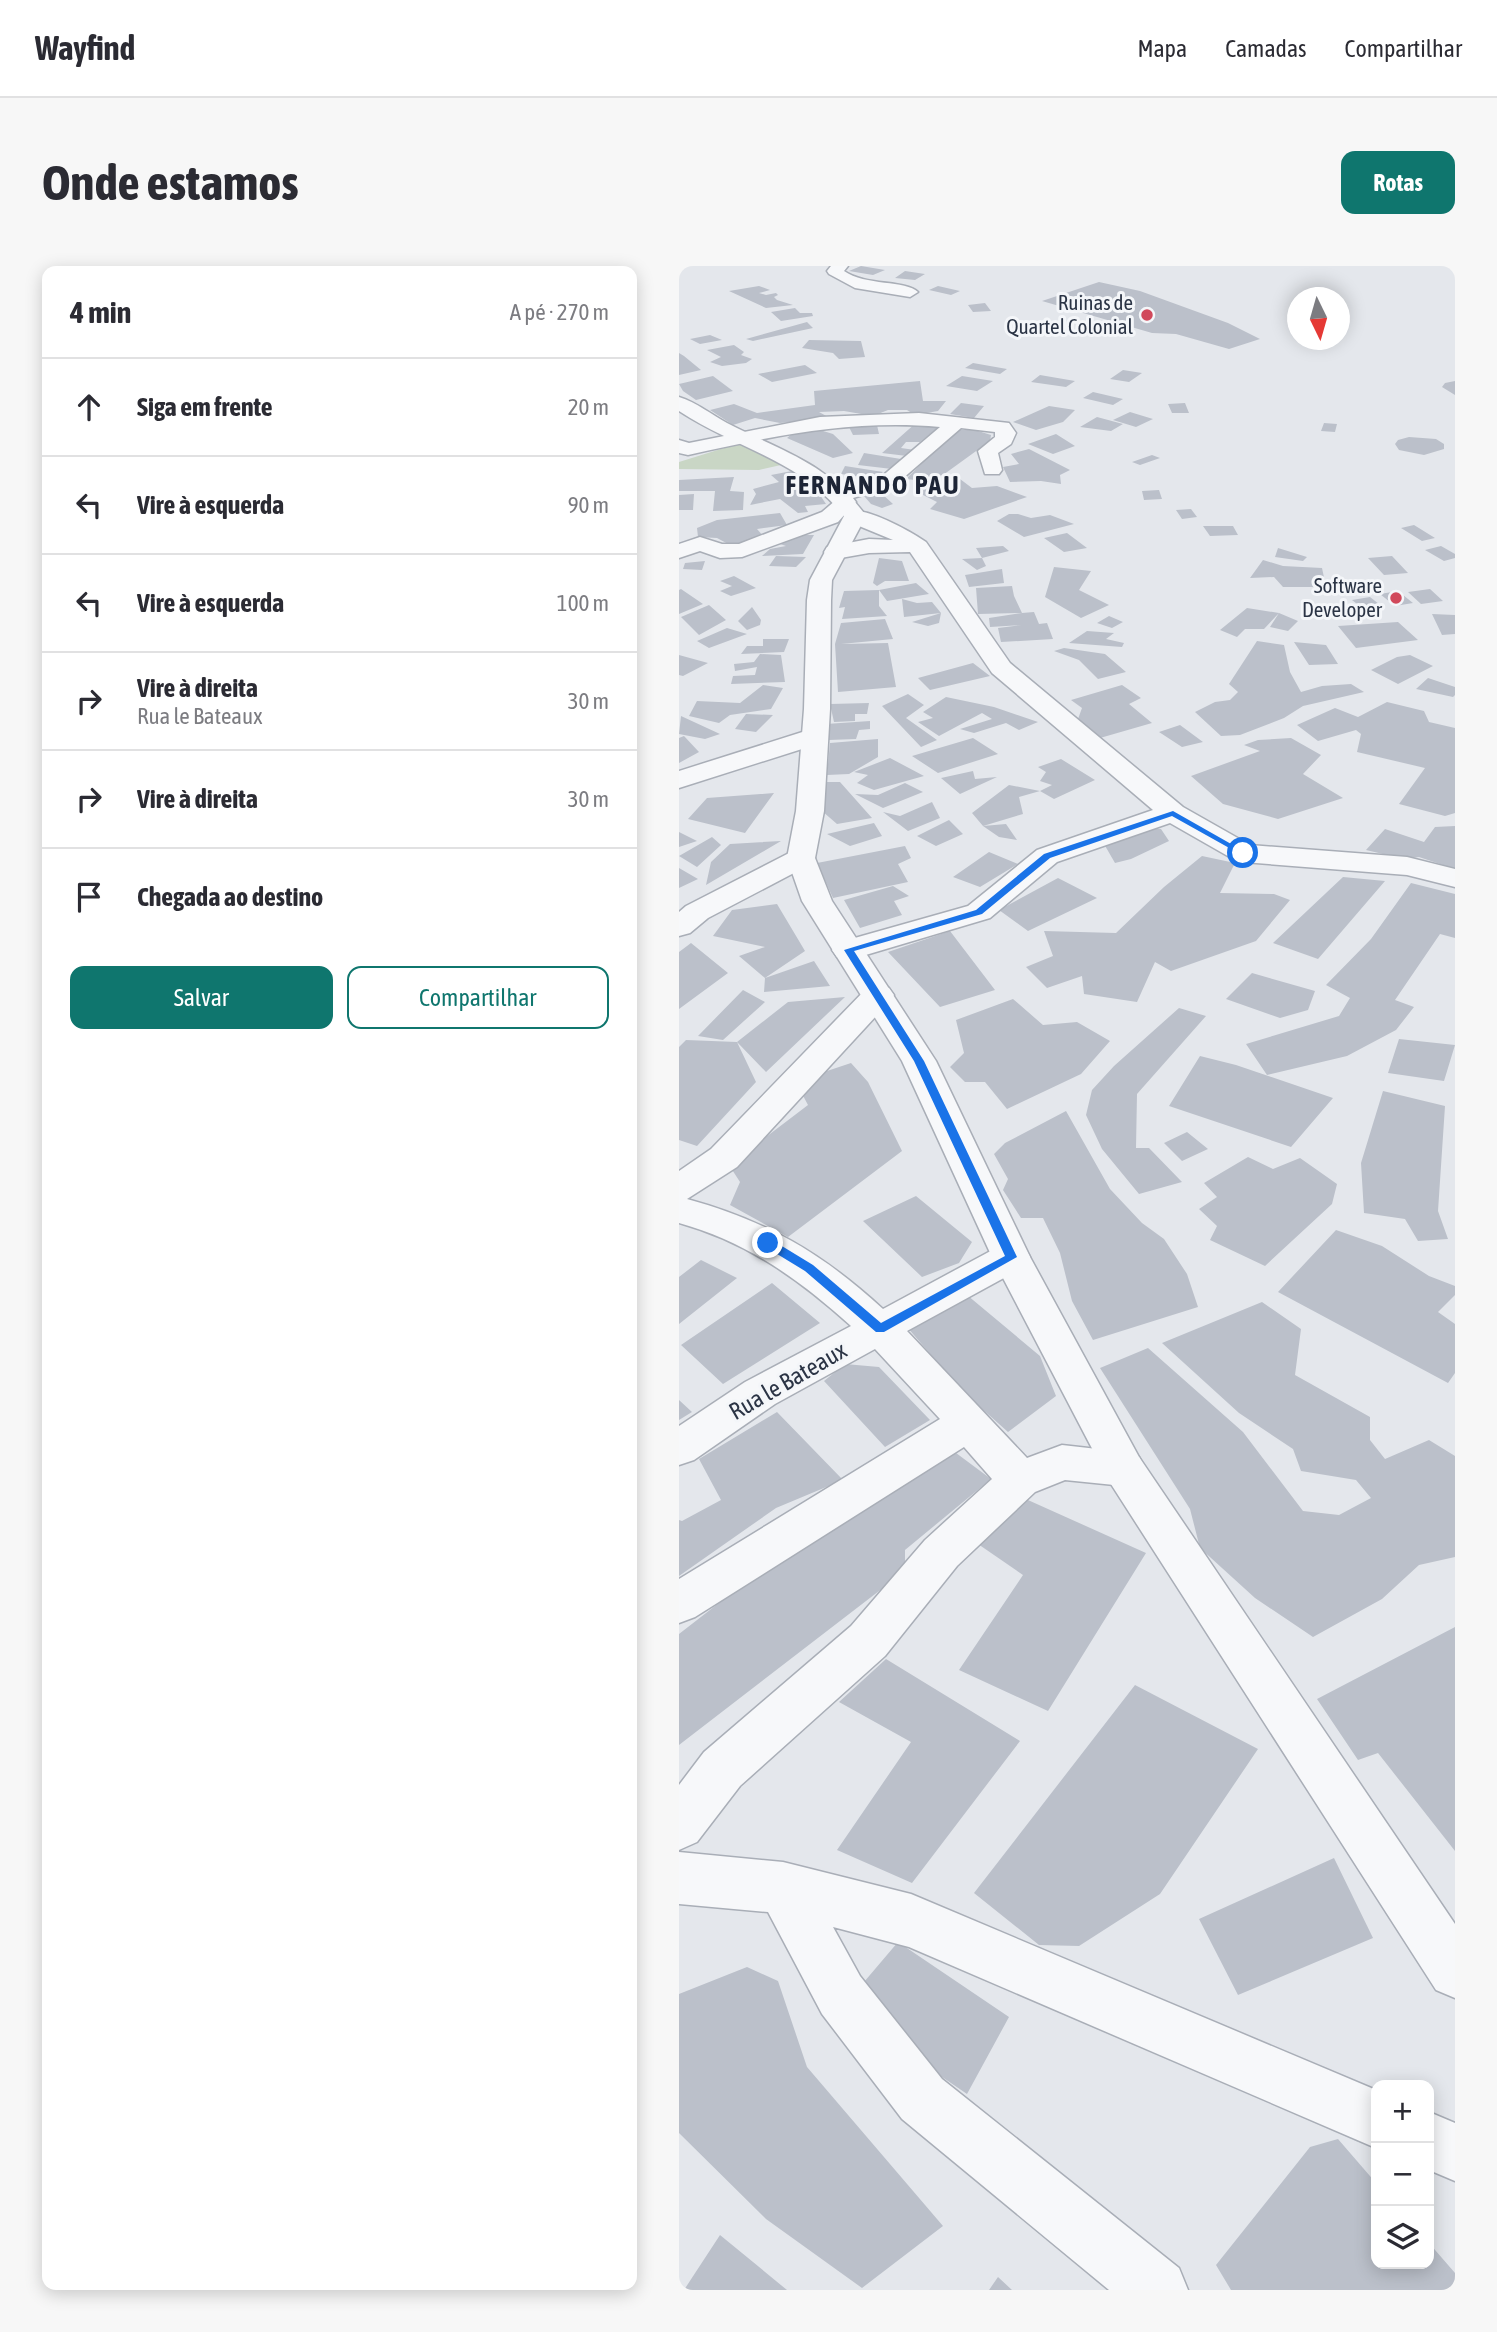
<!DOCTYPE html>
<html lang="pt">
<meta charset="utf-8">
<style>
:root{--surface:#fff;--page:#f7f7f7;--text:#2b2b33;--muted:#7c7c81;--line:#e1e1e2;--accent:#0f766e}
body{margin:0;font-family:"Asap Condensed",sans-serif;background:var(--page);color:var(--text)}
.controls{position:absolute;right:21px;bottom:21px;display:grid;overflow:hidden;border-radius:14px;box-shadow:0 4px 18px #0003}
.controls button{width:63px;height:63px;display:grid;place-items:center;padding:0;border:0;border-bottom:2px solid var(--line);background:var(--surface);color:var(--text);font:35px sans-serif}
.compass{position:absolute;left:608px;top:21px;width:63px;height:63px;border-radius:50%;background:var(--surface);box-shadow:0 4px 18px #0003;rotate:175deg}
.stop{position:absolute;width:21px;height:21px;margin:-16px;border:5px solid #1a73e8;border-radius:50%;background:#fff}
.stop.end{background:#1a73e8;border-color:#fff;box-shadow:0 2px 7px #0008}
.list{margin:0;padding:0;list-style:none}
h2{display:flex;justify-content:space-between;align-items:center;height:91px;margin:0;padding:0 28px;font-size:30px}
h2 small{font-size:23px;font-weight:400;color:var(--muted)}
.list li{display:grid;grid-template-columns:46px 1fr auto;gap:21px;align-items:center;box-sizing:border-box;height:98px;padding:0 28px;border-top:2px solid var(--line)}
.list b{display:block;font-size:26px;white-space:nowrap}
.list p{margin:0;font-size:23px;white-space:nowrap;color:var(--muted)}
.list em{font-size:23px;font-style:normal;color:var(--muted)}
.actions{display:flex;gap:14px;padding:21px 28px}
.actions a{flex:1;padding:16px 0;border:2px solid var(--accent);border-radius:14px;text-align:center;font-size:24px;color:var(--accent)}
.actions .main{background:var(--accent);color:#fff}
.icon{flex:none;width:38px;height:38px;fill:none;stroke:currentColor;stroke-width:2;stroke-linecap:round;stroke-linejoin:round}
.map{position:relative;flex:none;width:776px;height:2024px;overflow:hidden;border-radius:14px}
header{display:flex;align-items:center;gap:42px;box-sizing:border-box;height:98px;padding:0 35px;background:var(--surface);border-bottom:2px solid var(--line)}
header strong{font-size:33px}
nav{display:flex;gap:38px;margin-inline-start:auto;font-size:24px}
.intro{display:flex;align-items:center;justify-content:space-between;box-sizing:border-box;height:168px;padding:0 42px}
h1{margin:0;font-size:49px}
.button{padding:18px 32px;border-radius:14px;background:var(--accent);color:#fff;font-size:24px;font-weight:700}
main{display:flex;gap:42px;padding:0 42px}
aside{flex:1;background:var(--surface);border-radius:14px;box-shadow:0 4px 18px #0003}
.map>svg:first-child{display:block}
</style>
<header>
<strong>Wayfind</strong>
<nav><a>Mapa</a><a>Camadas</a><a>Compartilhar</a></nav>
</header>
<div class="intro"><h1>Onde estamos</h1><a class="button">Rotas</a></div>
<main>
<aside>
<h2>4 min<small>A pé · 270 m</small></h2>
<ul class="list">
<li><svg class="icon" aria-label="ahead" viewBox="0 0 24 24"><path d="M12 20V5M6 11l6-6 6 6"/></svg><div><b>Siga em frente</b></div><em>20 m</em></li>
<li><svg class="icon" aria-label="left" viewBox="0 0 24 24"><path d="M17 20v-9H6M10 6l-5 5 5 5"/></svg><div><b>Vire à esquerda</b></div><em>90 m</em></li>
<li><svg class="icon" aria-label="left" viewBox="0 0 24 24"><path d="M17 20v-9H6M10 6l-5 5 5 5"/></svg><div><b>Vire à esquerda</b></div><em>100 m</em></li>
<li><svg class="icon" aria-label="right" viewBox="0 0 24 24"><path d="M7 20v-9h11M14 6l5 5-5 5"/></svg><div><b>Vire à direita</b><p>Rua le Bateaux</p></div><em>30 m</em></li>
<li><svg class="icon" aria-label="right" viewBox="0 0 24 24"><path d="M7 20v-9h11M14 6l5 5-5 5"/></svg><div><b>Vire à direita</b></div><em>30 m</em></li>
<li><svg class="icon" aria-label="arrive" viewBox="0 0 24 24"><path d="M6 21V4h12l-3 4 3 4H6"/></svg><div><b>Chegada ao destino</b></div></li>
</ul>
<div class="actions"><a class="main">Salvar</a><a>Compartilhar</a></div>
</aside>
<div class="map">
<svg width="776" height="2024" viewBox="0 0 776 2024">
<rect width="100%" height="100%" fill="#e4e7ec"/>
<!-- green -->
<path fill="#c9d6c5" d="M58,178l11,1 33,20 -22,5 -80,-1v-7z"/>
<!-- building -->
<path fill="#bbc0ca" d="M182,0l24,4 -12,5 -24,-4z
M226,5l20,3 -10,6 -20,-2z
M420,16l41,9 88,32 32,16 -31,10 -53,-15 -24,-1 -110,-32z
M80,20l11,4 -11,3 7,2 10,-2 2,2 -4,2 3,3 16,5 -27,3 -37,-17z
M259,20l22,5 -9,4 -22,-5z
M306,37l6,8 -18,1 -5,-7z
M116,42l5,5h12l1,3 -32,5 -10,-9z
M128,56l6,6 -60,13 -7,-2z
M31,69l12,5 -22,4 -10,-5z
M130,74l52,1 4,16 -26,2 -6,-6 -31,-5z
M55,79l10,7 -3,3 11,4 -6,4 -24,3 -12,-4 11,-5 -14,-7z
M0,87l5,3 17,14 -22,5z
M294,97l34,6 -7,5 -35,-6z
M126,99l12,8 -45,9 -14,-8z
M444,104l19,3 -13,9 -19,-3z
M361,109l35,6 -9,6 -35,-5z
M34,110l20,15 -37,9 -13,-9 -4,-7z
M283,110l31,5 -16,10 -31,-5z
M241,115l3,20h23l-8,10 -23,4 -8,-5h-19l-15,6 -29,-5 -25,1 11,6 -50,5 -25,-5 -22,7 -23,-15 24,-6 23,9 58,-8 -1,-14z
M776,115v14l-13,-8 3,-4z
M414,126l30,7 -10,6 -30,-7z
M282,137l23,3 -10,12 -24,-4z
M506,137l4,10h-17l-4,-9z
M370,140l26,4 -12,12 -27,8 -23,-8z
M451,146l23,7 -17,8 -23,-7z
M418,151l26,7 -12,7 -31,-4z
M238,156l25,2 -22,18h-14l-5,6 14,2 -8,6 -25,-3z
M645,157l13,1 -2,8 -14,-1z
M198,159l2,9 -26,1 -4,-8z
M131,161l23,7 20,19 -20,5 -46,-20 7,-6z
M277,164h19l16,5 -1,6 -47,34 -28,5 -9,-1z
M377,168l19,12 -22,8 -25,-10z
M730,171l27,2 8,5v5l-20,6 -25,-5 -4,-6 3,-4z
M350,183l41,21 -10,5 1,9 -20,-3 -31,1 -7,-15 16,-3 -8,-10z
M185,187l37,6 -9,10 -34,-4z
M473,189l8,3 -20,7 -8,-3z
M166,200l38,6 -8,7 -34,-5z
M113,205l26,21 8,12 -21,2 3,6 -10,1 -18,-14 -30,6 6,-11 -3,-5 26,-7 -8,-7z
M55,211l-4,14 14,1 -1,18 -30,1 2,-20h-36v-11z
M281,213l12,9 25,-2 30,11 -63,22 -34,-10 7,-7 -22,-11z
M480,224l3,9 -18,1 -2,-9z
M202,227l12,11 -11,4 -11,-4 -7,-8z
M15,228l-1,16h-14v-15z
M512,243l6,8 -15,2 -6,-9z
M101,247l7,12 -30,4 7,8 -34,8 -13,-7 -19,-1 -1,-9 20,-8z
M330,248h9l13,4 19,-3 24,9 -50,13 -27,-16z
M735,259l21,13 -13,3 -21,-13z
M524,260h30l5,9 -28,1z
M388,267l20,15 -23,4 -20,-14z
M117,269h18l-11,19 -41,2 8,-7 16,-3 -12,-4z
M324,280l6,5 -27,7 -6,-10z
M762,280l14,8v4l-11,3 -19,-11z
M599,282l29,9 -4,4 -28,-4z
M97,290l30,1 -10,10 -27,-1z
M713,290l16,17 -24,2 -16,-17z
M200,292l23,3 7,20h-24l-8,5 -4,-3z
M303,292l4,8 -9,4 -15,-11z
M584,294l20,6 39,2 4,19h-43l-9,-10 -24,1z
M26,295l-3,9 -19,-1 2,-6z
M375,301l37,4 -12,19 30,15 -28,13 -36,-21z
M323,303l2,14 -35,4 -4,-12z
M55,310l22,12 -25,8 -11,-5 12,-5 -12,-5z
M237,317l13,11 -42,7 -8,-11v16l8,10 -45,3 3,-12 -6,1 5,-17 35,-1z
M333,320l2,10 8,17 12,-1 5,12 8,-1 6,16 -52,3 -3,-14 24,-3 -32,2 -1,-9 33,-5 -44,1 -2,-26z
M2,323l22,15 -24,10v-24z
M751,323l13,12 -22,3 -13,-12z
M719,325l15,12 -18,3 -15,-12z
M691,331l14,11 -18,3 -14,-11z
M223,333l15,4 15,-1 9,11 -37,4z
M30,339l17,15 -27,15 -18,-18z
M73,341l9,13 -1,5 -13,5 -9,-9z
M568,342l32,5 19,8 -10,10 -18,-4 9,-14 -15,16h-19l-8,8 -17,-7z
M262,347l-2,10 -11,3 -16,-4z
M753,348l23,1v19l-13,1z
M430,350l14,6 -11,6 -15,-5z
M206,353l8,20 -52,5 47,-1 8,44 -58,5 -3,-48 6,-21z
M719,356l20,18 -62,8 -18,-22z
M48,362l20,6 -38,14 -12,-7z
M408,365l27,2 -8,6 18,4 -2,4 -53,-4z
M84,373h26l-5,13 -43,2 6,-8h16z
M578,375l27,4 6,27 11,20 21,-6 29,-2 13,8 -61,14 -19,12 -44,17 -19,1 -26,-24 20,-10 15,-2 8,-8 -9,-8z
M615,376l32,3 12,19 -29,1z
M385,382l41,6 21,18 -28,7 -19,-19 -25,-9z
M81,388l21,1 4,27 -54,2 2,-8 22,-1 2,-8 -22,4 -1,-7 20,-2z
M0,389l29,8 -25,13 -4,-1z
M731,389l23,11 -35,18 -27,-14 26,-13z
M294,397l17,13 -60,14 -12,-12z
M749,412l27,9v8l-2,2 -37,-8z
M84,419l20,3 -12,21 -41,6 -11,8 -30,-7 8,-15 43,2z
M443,419l19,13 -12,6 23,19 -52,15 -22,-19 4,-11 -11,-8z
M229,428l16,11 -18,13 31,22 -16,7 -39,-41z
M267,431l48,10 44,15 -19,8 -13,-7 -32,10 -14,-4 32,-10 -10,-6 -43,23 -21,-14 15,-4 -10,-6z
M708,436l37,9 5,11 26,6v85l-10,3 -46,-12 26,-36 -68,-16 4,-18 -5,-4 -38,11 -21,-16 38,-17 23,9z
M190,437l-2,11h-12v7l-21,1 -4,-18z
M67,448l27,1 -17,17 -21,-3z
M2,450l39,18 -15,5 -26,-5z
M191,455v8l-11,1 -3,9 -27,1 -3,-16z
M501,459l23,17 -21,5 -23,-15z
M5,470l15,16 -20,11v-25z
M294,472l25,16 -60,19 -26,-17z
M612,472l30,17 -18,19 40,24 -65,21 -55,-15 -32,-28 69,-25 -16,-6 14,-5z
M199,473v18l-29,17 -22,1 3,-32z
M211,492l34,18 -50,14 -17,-7 11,-8 -14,-3z
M382,493l34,21 -41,19 -14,-8 -21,6 4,17 -40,12 23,-2 11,16 -18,-3 -16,-11 -11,-13 37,-28 31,6 12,-6 -12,-4 6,-9 -8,-5z
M294,505l2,8 22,-2 -37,17 -19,-16z
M144,516h17l32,36 -35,6 -15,-13z
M226,517l18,9 -40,16 -28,-14 23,1z
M95,527l-29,40 -57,-14 19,-21z
M253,536l8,16 -32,13 -25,-19 17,4z
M270,554l14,14 -27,12 -19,-10z
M195,557l8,13 -32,10 -23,-12z
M776,560v43l-36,-12 -15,2 -38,-9 19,-21 39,13 11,-15z
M469,562l13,1 8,12 -38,18 -16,4 -11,-19z
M0,566l18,9 -18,6z
M33,571l9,8 -24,22 -18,-11z
M102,575l-75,44 5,-23 19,-18z
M226,580l6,12 -13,6 10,18 -75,16 -16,-35z
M310,586l29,12 -38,23 -27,-10z
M523,590l33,7 -15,30 54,1 16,6 -34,41 -85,30 -16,-9 -18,40 -53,-8 -2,-18 -35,12 -21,-21 27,-11 -9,-25 72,2 48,-46z
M0,602l19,11 -19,9z
M664,611l42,4 -67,78 -45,-16z
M379,612l39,20 -69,33 -29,-21z
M732,617l44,11v44l-15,-4 -45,66 19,7 -18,23 -49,26 -80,19 -21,-31 93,-28 11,-18 -24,-13 45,-46z
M214,620l16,10 -15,5 8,14 -42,13 -16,-28z
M98,638l28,47 -40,27 -26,-22 26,-9 -52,-11 19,-26z
M271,665l45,59 -55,17 -52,-55z
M12,677l37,30 -49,36v-57z
M135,695l16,25 -66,6 1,-14z
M573,707l63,18 -7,19 -28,8 -54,-19z
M64,724l22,12 -42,38 -25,-4z
M166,731l-79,75 -29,-30 19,40 -59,64 -18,-6v-93l7,-7 51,2 51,-40z
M334,733l30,26 34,-3 33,19 -29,33 -74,35 -22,-27h-20l-15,-15 14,-14 -8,-33z
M500,742l27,8 -69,78 -1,54h13l33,34 -43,12 -37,-45 -16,-34 6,-25 22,-24z
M720,773l56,6 -11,36 -56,-8z
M521,790l36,9 97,33 -42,49 -122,-41z
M172,797l17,19 34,69 -114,86 -58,-32 10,-23 -11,-17 79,-60 -8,-15 15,-15z
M704,825l62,15 -7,105 10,28 -30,2 -13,-22 -41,-6 -3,-50z
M387,845l44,78 32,34 22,16 23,35 11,33 -105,33 -21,-39 -12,-48 -17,-35h-22l-18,-28 5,-11 -14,-25 11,-11z
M508,866l21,17 -26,12 -18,-18z
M569,891l25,12 27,-11 37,26 -5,20 -67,62 -55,-26 7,-14 -18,-17 18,-12 -13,-14z
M237,930l56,46 -13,21 -37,14 -59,-56z
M657,964l46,16 47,30 26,10v9l-17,17 17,12v49l-7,10 -170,-91z
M22,994l36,18 -58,46v-47z
M93,1017l48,40 -97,61 -42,-39z
M288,1029l73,61 16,40 -48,36 -46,-41 -55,-64z
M583,1036l39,27 -6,46 75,42v23l15,19 44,-19 26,16v101l-36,8 -37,34 -69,38 -58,-39 -55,-50 -10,-39 -90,-141 48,-20 95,84 60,79 36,4 32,-17 -15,-18 -55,-9 -8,-22 -54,-36 -77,-70z
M166,1098l34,3 51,53 -45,27 -61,-66z
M0,1134l13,12 -13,8z
M98,1146l66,68 -67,28 -97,68v-56l3,1 39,-21 -22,-41z
M269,1181l43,32 -86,71v21l-226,174v-111l98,-76z
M340,1230l127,57 -98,158 -89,-41 64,-95 -45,-31z
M776,1361v224l-77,-98 -20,7 -41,-61z
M207,1393l134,82 -108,142 -75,-33 74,-108 -72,-40z
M456,1419l123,64 -98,145 -81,52 -40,-1 -65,-52z
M655,1592l39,80 -135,57 -39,-76z
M219,1676l111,75 -42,77 -79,-54 -24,-58z
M68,1701l31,14 29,86 136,159 -81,62 -96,-69 -87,-86v-139z
M659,1873l38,44v81h53v-21l26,30v17h-224l-15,-25 94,-118z
M41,1969l67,55h-103z
M319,2011l14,13h-23z"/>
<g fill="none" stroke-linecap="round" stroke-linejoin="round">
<defs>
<path id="minor" d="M152,0h17l-4,5c21,15 62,9 74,21l-8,5 -55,-9 -26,-14 -2,-3z
M240,147l90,10 7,10 -5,11 -13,9 4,17 -3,4h-14l-7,-23 17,-14v-5l-34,-4 -67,58 -41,12 3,4 -8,9c19,-4 62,20 78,31l84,121 173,144 67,38 157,12 48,12v18l-48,-12 -164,-13 -10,-3 -63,-36 -113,39 -67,56 -131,39 -11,2 -11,-2 -5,-7 5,-7 131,-37 69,-56 116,-40 -161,-137 -82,-121 -41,1 -34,6 -8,-2 -3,-5 3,-5 42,-8 24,1 -46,-19 -3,-5 2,-3 -8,9 -96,35 -22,1 -20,-7 -21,7v-14l21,-7 22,7h17l83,-32 14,-12 -6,-5 3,-4 47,-13 60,-51c-86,-8 -168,9 -252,28l-9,-2v-13l10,3 131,-26z
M136,462l9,2 4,6 -4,6 -145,46v-17z
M122,583l10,3 4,6 -4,6 -103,54 -18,15 -11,3v-24l7,-6 105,-54z
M199,719l11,3 5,7 -5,7 -152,165 -50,32c80,22 135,54 196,110l115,-62 13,-4 13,4 6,10 -6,10 -117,64 120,127 35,-13 62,7 15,5 6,12 -6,12 -15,5 -59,-6 -30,12 -78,74 -72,90 -145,130 -43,56 -18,8v-65l25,-33 147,-126 74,-86 67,-61 -28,-32 -269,170 -16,6v-44l261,-160 -65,-70 -100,55 -81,56 -15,5v-39l66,-44 106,-56c-52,-47 -104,-84 -172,-103v-52l32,-22 156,-161z
M0,1586l104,10 128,32 465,196v58l-467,-201 -76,-20 27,49 82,103 237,189 9,22h-79l-207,-171 -80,-105 -54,-102 -89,-8z
M750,1846l26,11v58l-26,-11z"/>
<path id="tertiary" d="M0,131c17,5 33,18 48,26 54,28 102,40 139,93l-34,64 -1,20 -1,109 -6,102 -9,47 17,43 104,160 94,196 109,200 316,467v74l-19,-8 -327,-509 -117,-224 -90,-196 -100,-160 -15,-43 9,-47 8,-102 3,-109 3,-20 34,-64c-46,-58 -106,-66 -165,-105z"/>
</defs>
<!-- minor casing -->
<use href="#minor" stroke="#a9aeb7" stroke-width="3"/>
<!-- tertiary casing -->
<use href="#tertiary" stroke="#a9aeb7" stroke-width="3"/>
<!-- minor -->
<use href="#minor" fill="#f7f8fa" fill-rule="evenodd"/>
<!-- tertiary -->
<use href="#tertiary" fill="#f7f8fa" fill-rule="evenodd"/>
</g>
<!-- route -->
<path fill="#1a73e8" d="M494,545l74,42 -7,1 -68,-38 -122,42 -68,56 -128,37 70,110 93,196 -133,75h-8l-71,-61 -41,-25v-6h8l41,25 68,58 124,-67 -91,-195 -70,-111 132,-40 68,-56z"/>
<!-- markers -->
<g fill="#d1495b" stroke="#f4f6f9" stroke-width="2.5">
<circle cx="468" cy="49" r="7"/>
<circle cx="717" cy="332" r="7"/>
</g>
<g text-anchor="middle" stroke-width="6" stroke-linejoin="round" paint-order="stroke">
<!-- far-poi labels -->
<g font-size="21" fill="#2b3445" stroke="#f4f6f9" text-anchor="end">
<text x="454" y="44">Ruinas de<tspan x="454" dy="24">Quartel Colonial</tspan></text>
<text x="703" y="327">Software<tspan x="703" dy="24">Developer</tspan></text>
</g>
<!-- street labels -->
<g font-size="24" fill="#2b3445" stroke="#f4f6f9">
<text transform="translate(109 1115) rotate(-30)" y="8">Rua le Bateaux</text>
</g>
<!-- far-district labels -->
<g font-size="26" font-weight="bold" letter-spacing="2" fill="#1d2536" stroke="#f4f6f9">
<text x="194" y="228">FERNANDO PAU</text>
</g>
</g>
</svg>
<div class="controls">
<button>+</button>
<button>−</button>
<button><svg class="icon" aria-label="layers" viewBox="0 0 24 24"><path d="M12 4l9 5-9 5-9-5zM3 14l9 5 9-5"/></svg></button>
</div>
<svg class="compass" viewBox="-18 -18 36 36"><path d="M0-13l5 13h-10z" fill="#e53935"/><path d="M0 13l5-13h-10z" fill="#7c7c81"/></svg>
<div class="stop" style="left:564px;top:587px"></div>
<div class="stop end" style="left:89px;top:977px"></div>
</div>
</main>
